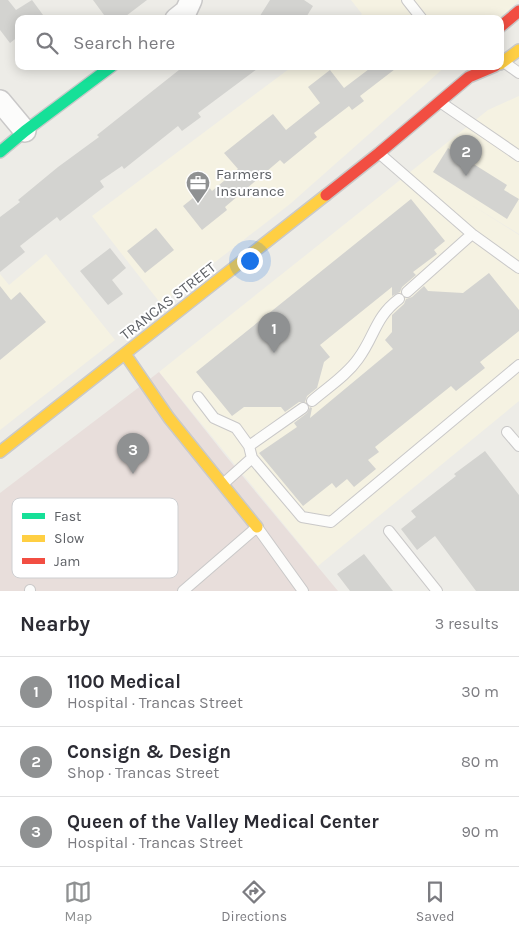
<!DOCTYPE html>
<meta charset="utf-8">
<style>
:root{--surface:#fff;--page:#f2f2f3;--text:#2b2b33;--muted:#7c7c81;--line:#e1e1e2;--accent:#8f9192}
body{margin:0;font-family:Karla,sans-serif;background:var(--page);color:var(--text)}
.you{position:absolute;left:249px;top:260px;width:18px;height:18px;margin:-12px;border:4px solid #fff;border-radius:50%;background:#1a73e8;box-shadow:0 0 0 8px #1a73e833}
.badge{display:grid;place-items:center;width:32px;height:32px;border-radius:50%;background:var(--accent);color:#fff;font-size:16px;font-weight:700}
.pin{position:absolute;translate:-50% -41px;filter:drop-shadow(0 1px 2px #0008)}
.pin::after{content:'';position:absolute;top:26px;width:18px;height:15px;background:inherit;clip-path:polygon(0 0,100% 0,50% 100%)}
.list{margin:0;padding:0;list-style:none}
h2{display:flex;justify-content:space-between;align-items:center;height:65px;margin:0;padding:0 20px;font-size:21px}
h2 small{font-size:16px;font-weight:400;color:var(--muted)}
.list li{display:grid;grid-template-columns:32px 1fr auto;gap:15px;align-items:center;box-sizing:border-box;height:70px;padding:0 20px;border-top:1px solid var(--line)}
.list b{display:block;font-size:19px;white-space:nowrap}
.list p{margin:0;font-size:16px;white-space:nowrap;color:var(--muted)}
.list em{font-size:16px;font-style:normal;color:var(--muted)}
.icon{flex:none;width:28px;height:28px;fill:none;stroke:currentColor;stroke-width:2;stroke-linecap:round;stroke-linejoin:round}
.map{position:relative;flex:none;width:519px;height:591px;overflow:hidden}
.search{position:absolute;background:var(--surface);box-shadow:0 2px 12px #0003;left:15px;right:15px;top:15px;height:55px;display:flex;align-items:center;gap:12px;box-sizing:border-box;padding:0 18px;border-radius:10px;color:var(--muted);font-size:19px}
.sheet{height:275px;background:var(--surface)}
nav{display:flex;justify-content:space-around;align-items:center;box-sizing:border-box;height:70px;border-top:1px solid var(--line);background:var(--surface);font-size:14px;color:var(--muted)}
nav a{display:grid;justify-items:center;gap:2px}
nav .on{color:var(--accent)}
.map>svg:first-child{display:block}
</style>
<div class="map">
<svg width="519" height="591" viewBox="0 0 519 591">
<rect width="100%" height="100%" fill="#edece7"/>
<!-- commercial -->
<path fill="#f5f2e2" d="M351,0h168l-19,19h-143l5,-5z
M293,66h153l-156,138 -129,100 -69,-88z
M519,96v138l-49,-30 49,31v166l-201,165 -159,-194 329,-262z
M46,254l69,86 -115,90v-156l9,11z"/>
<!-- medical -->
<path fill="#e8dedb" d="M159,372l66,83 113,136h-338v-98z"/>
<!-- building -->
<path fill="#d3d3d0" d="M0,0h8l8,10 16,-10 14,19h-27v17l-9,7 -10,-13z
M93,0h54l-25,19h-15z
M270,0h34l9,6 -8,13h-47z
M184,66h77l-63,47 3,4 -19,14 -4,-5 -54,43 -2,-3 -22,15 4,6 -44,34 -3,-4 -37,29 5,6 -25,20v-55l20,-15 -2,-2 40,-33 41,-30 -2,-2z
M373,66h26l-39,30 4,5 -12,9 -3,-4 -35,27 3,4 -33,27 -4,-4 -55,47 2,3 -25,20 -19,-24 25,-20 4,5 26,-22 -14,-16 49,-39 13,16 34,-27 -12,-16 22,-17 14,18z
M448,148l59,37 -3,5 15,9 -12,20 -74,-47z
M411,199l34,42 -11,9 3,4 -24,18 3,3 -14,12 -2,5 -8,4v-9l-72,58 10,12 -6,5 -7,26 -10,8 -2,6h-6l-14,10 -4,-5h-37l-12,9 -36,-44z
M156,228l18,22 -29,23 -18,-22z
M110,248l16,20 -14,12 11,14 -15,11 -28,-34z
M489,273l30,37v21l-39,31 5,6 -29,23 -5,-5 -76,61 4,5 -11,8 8,9 -22,18 -7,-8 -11,9 -4,-5 -29,23 -44,-53 38,-26 -3,-4 13,-10 3,-6 2,1 -2,10 83,-69 -8,-9 7,-8v-17l12,-11 2,-5 6,-2 12,-11 4,5 35,2z
M0,286l11,14 9,-8 26,30 -46,38z
M485,451l34,44v96h-43l-41,-55 -18,14 -16,-21 15,-12 -5,-6 45,-35 -2,-2z
M364,554l29,37h-43l-13,-17z"/>
<g fill="none" stroke-linecap="round" stroke-linejoin="round">
<defs>
<path id="lane" d="M407,0l15,19
M505,63l14,10
M440,102l79,54
M380,154l92,80 47,34
M407,292l65,-58
M198,397l16,21 22,10 13,18 3,12 50,59 29,5 188,-157
M312,401c16,-14 34,-25 46,-42 17,-23 17,-42 41,-60
M507,432l12,14
M249,446l54,-38
M223,484l29,-26
M389,531l48,60
M30,591v-1
M183,591l74,-64 46,64"/>
<path id="street" d="M176,19l10,-8 5,-11
M0,101l25,30"/>
<path id="fast" d="M0,152l25,-21 87,-65"/>
<path id="slow" d="M500,64l19,-14
M125,354l44,64 88,109
M0,452l326,-257"/>
<path id="jam" d="M500,27l19,-16
M326,195l53,-42 90,-76 26,-11"/>
</defs>
<!-- lane casing -->
<use href="#lane" stroke="#c9c8c8" stroke-width="12"/>
<!-- street casing -->
<use href="#street" stroke="#c9c8c8" stroke-width="24"/>
<!-- fast casing -->
<use href="#fast" stroke="#c9c9c9" stroke-width="14"/>
<!-- slow casing -->
<use href="#slow" stroke="#c9c9c9" stroke-width="14"/>
<!-- jam casing -->
<use href="#jam" stroke="#c9c9c9" stroke-width="14"/>
<!-- lane -->
<use href="#lane" stroke="#fcfcfb" stroke-width="10"/>
<!-- street -->
<use href="#street" stroke="#fcfcfb" stroke-width="21"/>
<!-- fast -->
<use href="#fast" stroke="#16e098" stroke-width="11"/>
<!-- slow -->
<use href="#slow" stroke="#ffcf43" stroke-width="11"/>
<!-- jam -->
<use href="#jam" stroke="#f24e42" stroke-width="11"/>
</g>
<!-- icons -->
<defs>
<symbol id="office-pin" viewBox="-11 -11 22 30"><path d="M0 17L-7.5 6A9.5 9.5 0 1 1 7.5 6Z" fill="#8f9192" stroke="#fff"/><path d="M-6-3h4V-5.5h4V-3h4V5H-6ZM-1-4.5V-3h2v-1.5ZM-6 0V1H6V0Z" fill="#fff"/></symbol>
</defs>
<g fill-rule="evenodd">
<use href="#office-pin" x="184" y="169" width="28" height="38"/>
</g>
<g text-anchor="middle" stroke-width="4" stroke-linejoin="round" paint-order="stroke">
<!-- poi labels -->
<g font-size="15" fill="#5d6065" stroke="#fff" text-anchor="start">
<text x="216" y="179">Farmers<tspan x="216" dy="17">Insurance</tspan></text>
</g>
<!-- street labels -->
<g font-size="15" fill="#5d6065" stroke="#fff">
<text transform="translate(168 301) rotate(-38)" y="5">TRANCAS STREET</text>
</g>
</g>
<!-- legend -->
<rect x="12" y="498" width="166" height="80" rx="8" fill="#fff" stroke="#cecfd1" stroke-width="1"/>
<rect x="22" y="513" width="23" height="6" fill="#16e098"/>
<rect x="22" y="535" width="23" height="7" fill="#ffcf43"/>
<rect x="22" y="558" width="23" height="6" fill="#f24e42"/>
<g font-size="14" fill="#5d6065">
<text x="54" y="521">Fast</text>
<text x="54" y="543">Slow</text>
<text x="54" y="566">Jam</text>
</g>
</svg>
<div class="you"></div>
<div class="pin badge" style="left:274px;top:353px">1</div>
<div class="pin badge" style="left:466px;top:176px">2</div>
<div class="pin badge" style="left:133px;top:474px">3</div>
<div class="search"><svg class="icon" aria-label="search" viewBox="0 0 24 24"><circle cx="10" cy="10" r="6"/><path d="M15 15l6 6"/></svg>Search here</div>
</div>
<section class="sheet">
<h2>Nearby<small>3 results</small></h2>
<ul class="list">
<li><span class="badge">1</span><div><b>1100 Medical</b><p>Hospital · Trancas Street</p></div><em>30 m</em></li>
<li><span class="badge">2</span><div><b>Consign &amp; Design</b><p>Shop · Trancas Street</p></div><em>80 m</em></li>
<li><span class="badge">3</span><div><b>Queen of the Valley Medical Center</b><p>Hospital · Trancas Street</p></div><em>90 m</em></li>
</ul>
</section>
<nav>
<a class="on"><svg class="icon" aria-label="map" viewBox="0 0 24 24"><path d="M3 6l6-2 6 2 6-2v14l-6 2-6-2-6 2zM9 4v14M15 6v14"/></svg>Map</a>
<a><svg class="icon" aria-label="directions" viewBox="0 0 24 24"><path d="M12 3l9 9-9 9-9-9zM9 14v-3h6M13 9l2 2-2 2"/></svg>Directions</a>
<a><svg class="icon" aria-label="saved" viewBox="0 0 24 24"><path d="M7 4h10v16l-5-4-5 4z"/></svg>Saved</a>
</nav>
